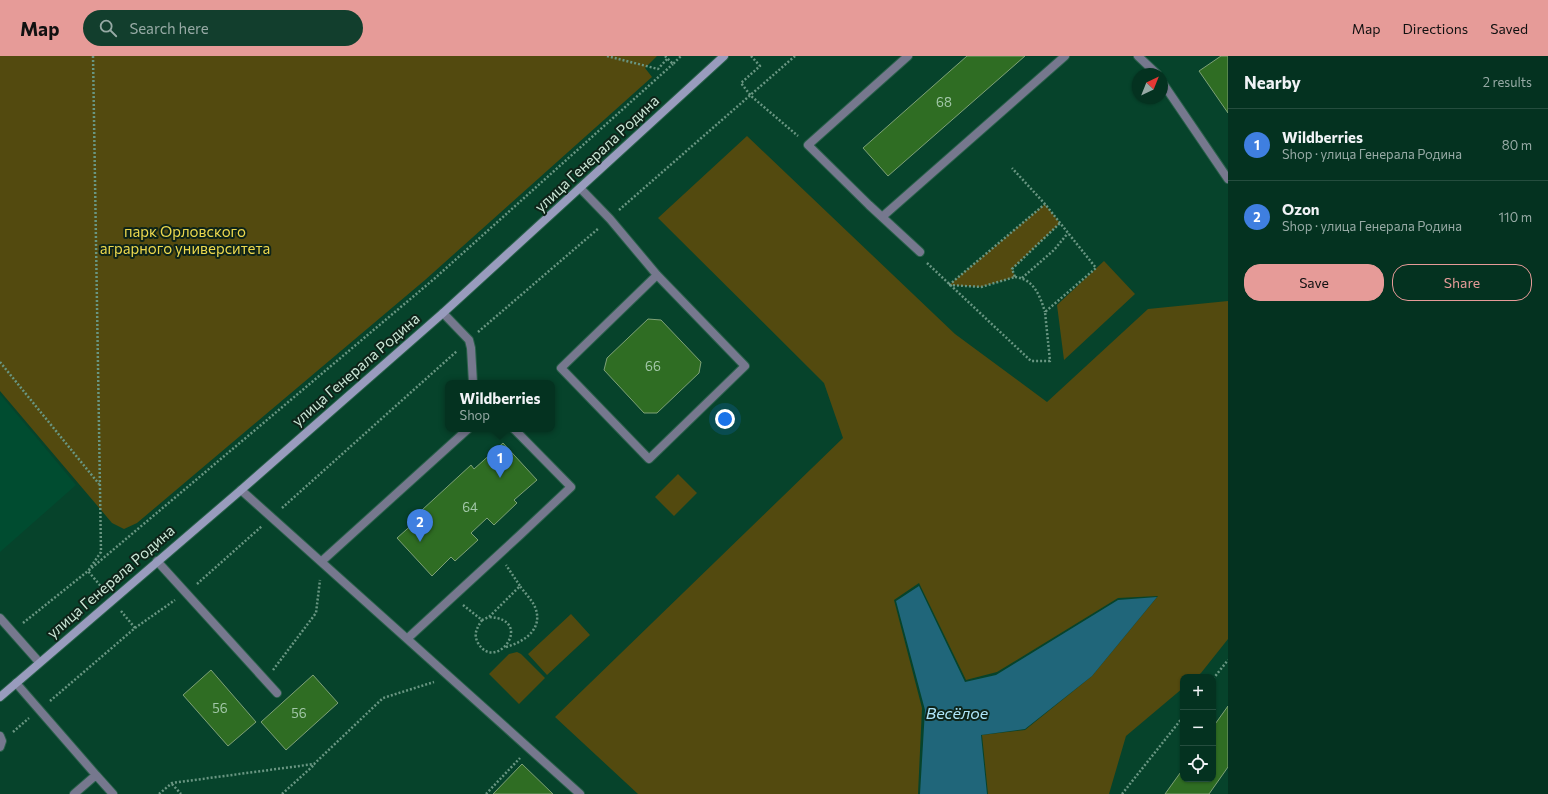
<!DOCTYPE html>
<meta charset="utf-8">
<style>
:root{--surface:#043220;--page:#123e2d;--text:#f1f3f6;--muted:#97aaa5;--line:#254d3e;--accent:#e69b98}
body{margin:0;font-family:Commissioner,sans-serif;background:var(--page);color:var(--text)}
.controls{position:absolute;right:12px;bottom:12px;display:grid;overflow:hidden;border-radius:8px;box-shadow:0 1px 3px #0004}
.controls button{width:36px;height:36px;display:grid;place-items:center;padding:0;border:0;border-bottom:1px solid var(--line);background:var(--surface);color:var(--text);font:20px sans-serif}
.compass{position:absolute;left:1132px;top:12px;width:36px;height:36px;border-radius:50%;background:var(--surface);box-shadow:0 1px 3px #0004;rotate:43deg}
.you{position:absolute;left:725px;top:363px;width:14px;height:14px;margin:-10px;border:3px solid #fff;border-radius:50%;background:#1a73e8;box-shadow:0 0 0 6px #1a73e833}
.badge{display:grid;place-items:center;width:26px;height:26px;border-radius:50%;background:var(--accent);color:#fff;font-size:13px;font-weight:700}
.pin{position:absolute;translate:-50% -33px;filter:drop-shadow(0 1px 2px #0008)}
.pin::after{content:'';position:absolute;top:21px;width:14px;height:12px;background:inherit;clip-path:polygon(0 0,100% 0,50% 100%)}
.popup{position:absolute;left:445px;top:324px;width:110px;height:52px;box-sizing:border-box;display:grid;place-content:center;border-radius:8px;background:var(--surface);filter:drop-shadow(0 1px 3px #0005);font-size:13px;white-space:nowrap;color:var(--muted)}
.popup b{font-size:15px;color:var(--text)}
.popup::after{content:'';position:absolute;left:50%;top:100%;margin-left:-8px;border:8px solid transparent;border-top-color:var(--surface)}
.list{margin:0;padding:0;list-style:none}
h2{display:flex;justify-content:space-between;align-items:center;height:52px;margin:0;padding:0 16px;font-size:17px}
h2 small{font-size:13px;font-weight:400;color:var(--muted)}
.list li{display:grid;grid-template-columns:26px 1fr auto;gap:12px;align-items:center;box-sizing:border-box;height:72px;padding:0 16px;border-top:1px solid var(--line)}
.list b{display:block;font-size:15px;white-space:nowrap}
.list p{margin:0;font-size:13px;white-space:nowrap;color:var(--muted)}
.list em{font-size:13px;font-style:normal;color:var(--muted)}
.actions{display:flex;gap:8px;padding:12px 16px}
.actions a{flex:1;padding:9px 0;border:1px solid var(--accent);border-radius:16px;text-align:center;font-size:14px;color:var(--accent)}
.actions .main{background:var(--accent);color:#111}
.icon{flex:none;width:22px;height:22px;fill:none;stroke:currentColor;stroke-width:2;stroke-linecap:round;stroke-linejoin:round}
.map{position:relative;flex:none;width:1228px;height:738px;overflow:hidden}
header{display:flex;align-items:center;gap:24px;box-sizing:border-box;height:56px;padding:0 20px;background:var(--accent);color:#111}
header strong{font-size:19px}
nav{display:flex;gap:22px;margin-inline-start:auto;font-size:14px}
.search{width:280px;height:36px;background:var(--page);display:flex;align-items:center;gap:10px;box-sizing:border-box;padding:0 14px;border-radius:22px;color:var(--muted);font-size:15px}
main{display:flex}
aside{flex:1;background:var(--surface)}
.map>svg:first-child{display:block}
</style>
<header>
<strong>Map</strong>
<div class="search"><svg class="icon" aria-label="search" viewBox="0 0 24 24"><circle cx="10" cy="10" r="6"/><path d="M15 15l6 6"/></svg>Search here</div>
<nav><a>Map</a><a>Directions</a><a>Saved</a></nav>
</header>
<main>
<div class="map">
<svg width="1228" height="738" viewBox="0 0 1228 738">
<rect width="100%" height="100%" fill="#06432b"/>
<!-- built -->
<path fill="#004c30" d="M0,338l76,91 -76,67z"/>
<!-- green -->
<path fill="#534a0f" d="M0,0h657l-12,12 7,9 -227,203 -288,243 -13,6 -12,-6 -112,-132z
M747,80l208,198 92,68 101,-93 80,-8v338l-27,34 -5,4h-13v11l-57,48 -17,58h-121l-6,-59 43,-5 67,-54 66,-80 -40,2 -121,74 -31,8 -47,-97 -25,17 28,108 -4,86h-280l-83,-77 288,-279 -19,-55 -166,-165z
M1045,148l15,19 -48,46 3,8 -34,10 -32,-2z
M1104,205l31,33 -71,66 -7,-55z
M678,418l19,19 -23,23 -19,-19z
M571,558l19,21 -43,40 -19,-21z
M517,596l4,2 24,24 -26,26 -30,-30 20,-20z"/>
<!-- water -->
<path fill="#20667a" d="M919,530l46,96 31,-7 122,-75 39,-3 -65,79 -67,53 -44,6 6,59h-67l5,-84 -29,-109z"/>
<!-- building -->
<path fill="#2f6d23" stroke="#7ea177" d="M967,0h58l-137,120 -25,-28z
M1221,0h7v57l-29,-42z
M648,263l13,1 40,42 -2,11 -42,40h-13l-40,-43 3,-12z
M503,387l34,37 -23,20 3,3 -23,22 -7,-7 -16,15 7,7 -23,21 -4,-4 -19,19 -35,-38 28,-25 -3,-3 49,-45 3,4z
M211,614l45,52 -28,24 -45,-51z
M313,619l25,28 -52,47 -25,-28z
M1228,650v61l-19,27h-44l18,-25v10h30v-52z
M522,708l31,30h-60z"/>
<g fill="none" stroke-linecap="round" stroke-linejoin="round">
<defs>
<path id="service" d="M908,0l-100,89 61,60 51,47
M1138,0l19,18
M1162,26l66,97
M580,132l30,31 47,56 88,91 -96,93 -88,-91 96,-93
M882,161l183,-161
M443,257l26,27 2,8 2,35
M241,434l339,304
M157,505l120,132
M322,505l146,-132
M0,562l39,44
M408,582l112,-103 51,-48 -57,-58
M16,627l80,92 -22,19
M0,680l2,5 -2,6
M96,719l17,19"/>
<path id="secondary" d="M0,641l241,-207 202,-177 281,-257"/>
</defs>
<!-- service casing -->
<use href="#service" stroke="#29604a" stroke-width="10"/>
<!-- secondary casing -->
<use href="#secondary" stroke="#29604a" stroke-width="10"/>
<!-- path -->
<path stroke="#699682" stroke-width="2.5" stroke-dasharray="2 2" stroke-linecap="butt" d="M93,0l8,496 -13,19 16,19
M607,0l51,13 9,-10
M665,0l8,8 8,-8
M751,0l9,10 -19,17 10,13 47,40
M619,154l176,-154
M927,207l104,98h19l-5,-49 51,-44 -51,-64 -33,-36
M1015,221c19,2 25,19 30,35
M1022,222l32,-28 14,-17
M949,229l32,2 34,-10 -3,-8 48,-46
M949,229l96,-81
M478,276l121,-104
M0,306l99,122
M282,452l175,-157
M197,528l65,-58
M463,549l19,15 7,-3 31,-31 -14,-21
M121,555l14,17
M482,564c-5,8 -9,14 -4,23 18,31 58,-24 11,-26
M23,567l65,-52 346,-292 239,-215
M506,591c18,-5 38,-18 29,-40 -3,-7 -11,-15 -15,-21
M273,614l43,-57 4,-33
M1213,623l15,-19
M50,645l85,-73 40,-28
M13,676l16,-14
M172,728l9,10
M159,738l13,-11 142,-19 69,-66 51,-16
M282,738l32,-29
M486,738l34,-36
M1122,738l61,-77"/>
<!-- service -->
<use href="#service" stroke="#76788e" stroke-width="8"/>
<!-- secondary -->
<use href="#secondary" stroke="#999cbe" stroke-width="8"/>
</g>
<g text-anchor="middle" stroke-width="4" stroke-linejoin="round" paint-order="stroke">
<!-- number labels -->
<g font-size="13" fill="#a3c8a9">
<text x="944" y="51">68</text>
<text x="653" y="315">66</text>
<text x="470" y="456">64</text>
<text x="220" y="657">56</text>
<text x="299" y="662">56</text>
</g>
<!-- street labels -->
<g font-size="15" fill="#cae6d6" stroke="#0e2419">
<text transform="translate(597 98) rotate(-43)" y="5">улица Генерала Родина</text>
<text transform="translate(356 314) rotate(-41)" y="5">улица Генерала Родина</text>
<text transform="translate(111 526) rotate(-41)" y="5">улица Генерала Родина</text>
</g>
<!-- park labels -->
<g font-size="15" fill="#ecd84e" stroke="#0e2419">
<text x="185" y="181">парк Орловского<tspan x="185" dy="17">аграрного университета</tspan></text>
</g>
<!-- water labels -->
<g font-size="16" font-style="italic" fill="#afe6f9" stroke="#0e2419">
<text x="957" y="663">Весёлое</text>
</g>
</g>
</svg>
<div class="controls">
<button>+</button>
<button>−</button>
<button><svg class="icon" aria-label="locate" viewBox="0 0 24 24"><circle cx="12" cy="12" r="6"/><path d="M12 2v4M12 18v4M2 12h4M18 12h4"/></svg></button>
</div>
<svg class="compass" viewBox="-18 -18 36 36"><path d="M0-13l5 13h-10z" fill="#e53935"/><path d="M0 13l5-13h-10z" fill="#97aaa5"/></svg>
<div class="you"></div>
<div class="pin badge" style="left:500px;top:422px;background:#3f7fe0">1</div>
<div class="popup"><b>Wildberries</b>Shop</div>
<div class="pin badge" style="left:420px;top:486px;background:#3f7fe0">2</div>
</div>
<aside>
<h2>Nearby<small>2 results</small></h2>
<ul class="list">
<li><span class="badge" style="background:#3f7fe0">1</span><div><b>Wildberries</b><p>Shop · улица Генерала Родина</p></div><em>80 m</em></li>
<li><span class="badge" style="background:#3f7fe0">2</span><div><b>Ozon</b><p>Shop · улица Генерала Родина</p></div><em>110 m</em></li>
</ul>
<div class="actions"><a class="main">Save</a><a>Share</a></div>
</aside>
</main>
